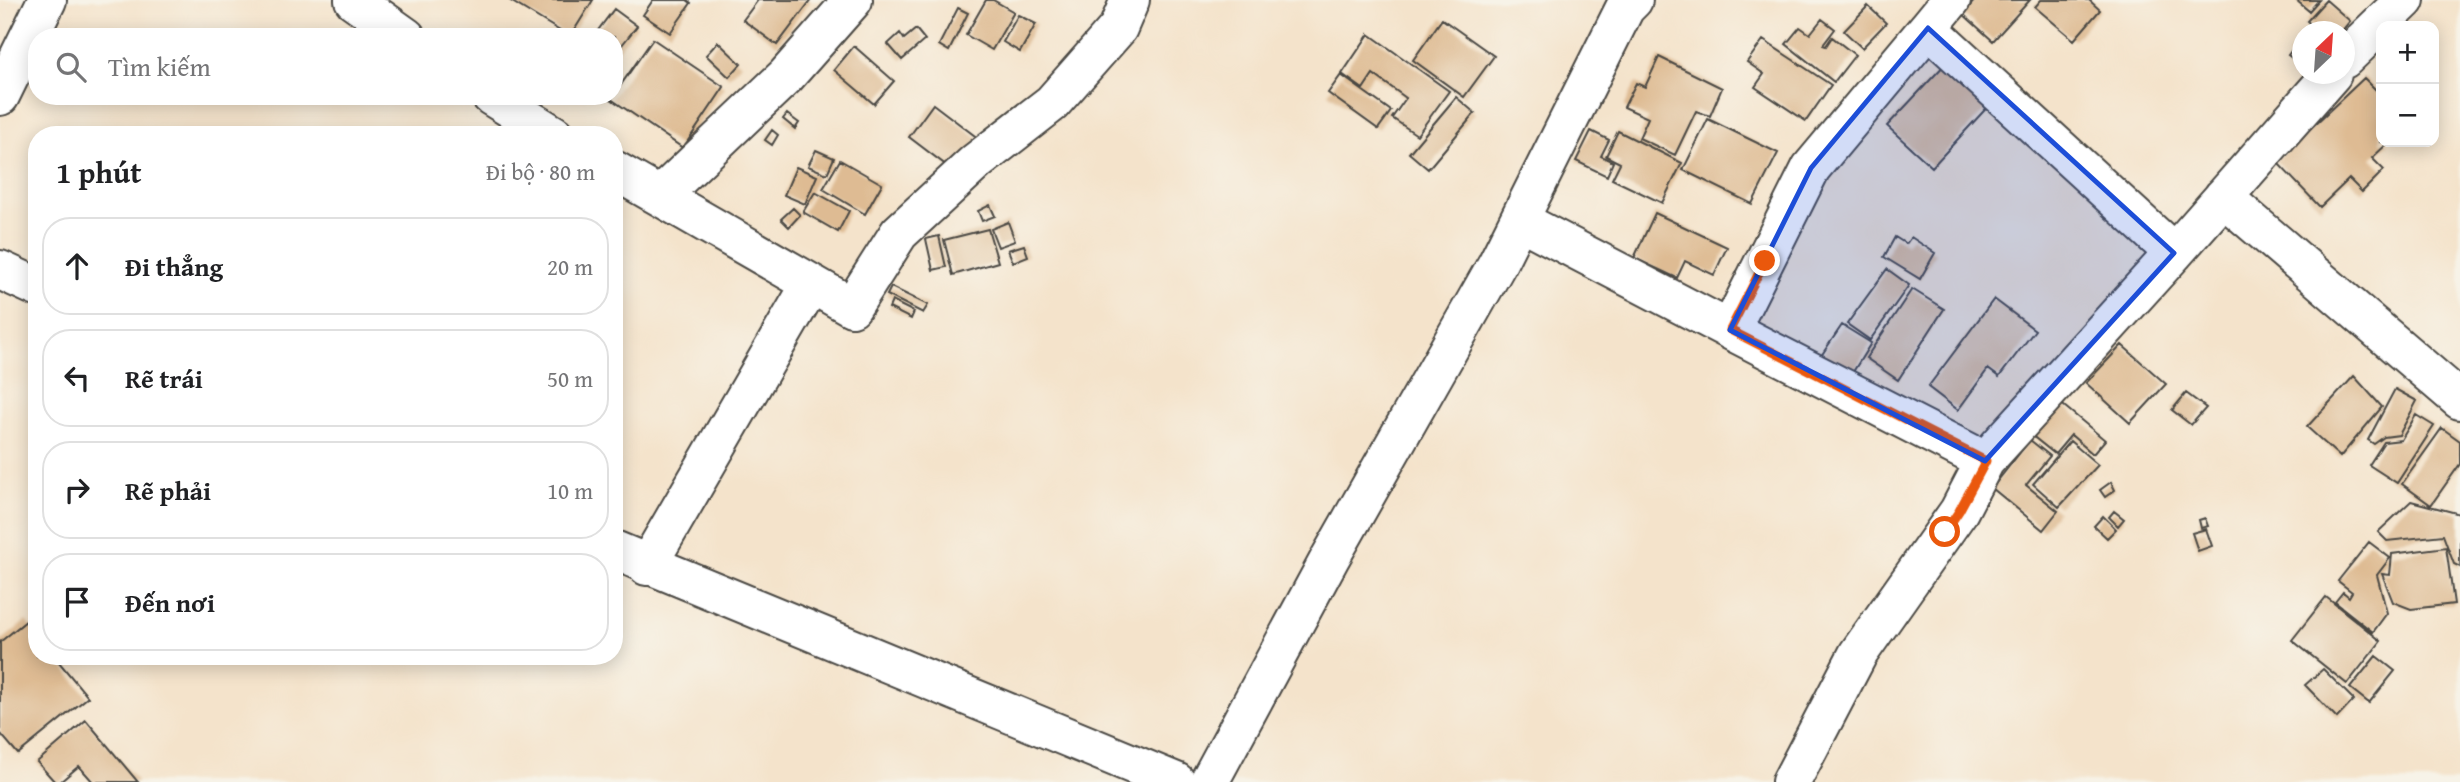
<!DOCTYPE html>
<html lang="vi">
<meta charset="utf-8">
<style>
:root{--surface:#fff;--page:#f6f6f6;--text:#202124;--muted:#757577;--line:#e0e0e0}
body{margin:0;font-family:"Gentium Book Plus",serif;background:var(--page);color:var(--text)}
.controls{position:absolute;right:21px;top:21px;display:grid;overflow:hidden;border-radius:14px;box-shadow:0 4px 18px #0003}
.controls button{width:63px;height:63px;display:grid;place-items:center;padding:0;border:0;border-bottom:2px solid var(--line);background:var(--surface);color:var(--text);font:35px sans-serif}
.compass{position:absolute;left:2292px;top:21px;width:63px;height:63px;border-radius:50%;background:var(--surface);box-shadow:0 4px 18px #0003;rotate:25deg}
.stop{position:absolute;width:21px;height:21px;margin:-16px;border:5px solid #ea580c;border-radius:50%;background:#fff}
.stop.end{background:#ea580c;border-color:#fff;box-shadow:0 2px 7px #0008}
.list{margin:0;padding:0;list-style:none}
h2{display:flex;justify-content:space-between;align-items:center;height:91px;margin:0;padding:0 28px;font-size:30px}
h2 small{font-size:23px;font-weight:400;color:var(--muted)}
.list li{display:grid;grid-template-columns:46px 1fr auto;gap:21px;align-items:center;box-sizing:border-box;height:98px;margin:0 14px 14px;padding:0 14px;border:2px solid var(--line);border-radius:28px}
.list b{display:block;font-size:26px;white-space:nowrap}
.list em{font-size:23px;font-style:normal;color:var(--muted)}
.icon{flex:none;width:38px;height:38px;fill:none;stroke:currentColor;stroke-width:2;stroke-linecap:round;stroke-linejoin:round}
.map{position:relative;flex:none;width:2460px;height:782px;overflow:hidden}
.search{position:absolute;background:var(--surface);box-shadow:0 4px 18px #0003;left:28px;top:28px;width:595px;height:77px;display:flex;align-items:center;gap:18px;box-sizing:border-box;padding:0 24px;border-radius:28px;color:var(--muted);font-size:26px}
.panel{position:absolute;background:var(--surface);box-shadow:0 4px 18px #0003;left:28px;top:126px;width:595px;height:539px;border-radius:28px}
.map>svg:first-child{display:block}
</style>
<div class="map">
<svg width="2460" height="782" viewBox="0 0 2460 782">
<rect width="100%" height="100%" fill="#f7f3e8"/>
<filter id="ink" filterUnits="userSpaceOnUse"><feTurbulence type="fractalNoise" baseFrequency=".0143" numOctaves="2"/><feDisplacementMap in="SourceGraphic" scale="14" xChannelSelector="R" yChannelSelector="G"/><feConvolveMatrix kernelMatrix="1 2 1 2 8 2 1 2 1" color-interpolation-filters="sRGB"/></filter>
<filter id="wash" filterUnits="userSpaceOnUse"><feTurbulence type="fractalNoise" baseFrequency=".00686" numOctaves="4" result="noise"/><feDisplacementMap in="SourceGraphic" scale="28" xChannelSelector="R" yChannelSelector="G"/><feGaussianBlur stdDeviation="1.57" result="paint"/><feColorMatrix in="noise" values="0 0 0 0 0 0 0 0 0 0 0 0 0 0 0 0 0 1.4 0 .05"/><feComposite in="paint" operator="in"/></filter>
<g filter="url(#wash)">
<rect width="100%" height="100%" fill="#f4e3cb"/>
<g id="blocks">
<!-- building -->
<path fill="#debb93" d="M509,0h84l-23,37z
M653,0h34l4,3 -21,30 -27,-18z
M758,0h53l-34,45 -34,-25z
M986,0h7l21,12 -22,38 -26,-15z
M1975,0h55l-37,41 -30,-27z
M2041,0h48l11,10 -26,30 -39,-33z
M2296,0h23l-10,11z
M2326,0l24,21 -9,11h-22l-12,-11z
M1868,6l18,17 -24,25 -18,-17z
M958,8l10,5 -19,38 -10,-6z
M614,9l23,17 -23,29v-18h-21z
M1018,15l18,9 -16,28 -17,-10z
M1442,19l52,37 -30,41 -51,-37z
M1822,19l13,10 -12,16 3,1 6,-9 23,18 -21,27 -48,-38 14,-17 10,7z
M916,29l9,11 -23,20 -14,-16 12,-11 4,6z
M1369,34l80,57 -32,44 -25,-17 14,-20 -33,-24 -10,15 -21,-15z
M2302,37v29l-14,-11z
M653,39l71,48 -41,61 -72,-49z
M1763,40l68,45 -25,36 -51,-34 9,-13 -17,-12z
M718,42l23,22 -12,13 -23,-22z
M854,46l40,35 -20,23 -40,-34z
M1659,57l63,31 -12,28 -14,-5 -21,44 -36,-17 9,-20 -24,-11 12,-24 9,4z
M1949,60l45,40 -62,67 -45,-41z
M1341,75l50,36 -13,18 -50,-36z
M2364,78l16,16 1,-1v49h8l-17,16 12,12 -22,22 -13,-13 -29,28 -44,-46z
M1456,97l19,16 -47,56 -19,-16z
M933,104l46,35 -24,33 -46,-35z
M787,114l12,9 -4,6 -12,-10z
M1708,119l70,34 -26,51 -69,-34z
M772,130l6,5 -6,10 -7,-5z
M1591,131l18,9 -8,16 12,6 -6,14 -31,-15z
M1618,131l64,32 -20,40 -50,-24 8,-16 -14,-7z
M816,150l18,8 -7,16 -19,-8z
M840,160l42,24 -17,30 -42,-25z
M796,167l21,9 -12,28 -21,-9z
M815,192l34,19 -11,21 -35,-20z
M990,205l5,11 -13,5 -4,-10z
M793,208l7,7 -11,12 -8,-8z
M1655,213l72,34 -13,28 -29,-14 -8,17 -43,-20z
M1008,222l7,19 -17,6 -7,-18z
M988,229l10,33 -45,13 -9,-35z
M939,236l7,31 -13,3 -7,-31z
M1895,237l11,7 5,-7 24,16 -15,26 -36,-22z
M1024,245l4,11 -15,6 -5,-12z
M1887,269l22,16 -39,55 -23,-16z
M891,287l37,18 -5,8 -36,-18z
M1912,289l32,20 -46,71 -32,-22z
M1994,299l41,31 -36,47 -11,-8 -30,41 -30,-23z
M892,301l22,11 -3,7 -22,-11z
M1842,325l29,18 -20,32 -30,-19z
M2122,345l44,39 -36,39 -44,-40z
M2354,376l28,31 -42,50 -33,-30z
M2395,389l22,12 -18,34 -15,2 -10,7 -6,-4z
M2186,393l20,15 -15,17 -19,-15z
M2058,401l47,39 -12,14 -22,-19 -16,19 -25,-20z
M2416,415l18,11 -37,57 -28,-18 15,-23 17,-2z
M2442,428l18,13v23l-29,41 -29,-21z
M2030,440l20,16 -24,29 32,26 -15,19 -51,-42z
M2070,441l28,24 -39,42 -26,-23z
M2111,482l4,8 -10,7 -5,-7z
M2411,501l49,13v53l-6,-3 -11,-29 -56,6 -9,-9z
M2114,511l10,8 -6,7 -9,-9z
M2103,516l13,13 -9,9 -13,-12z
M2205,518l3,8 -7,2 -2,-8z
M2206,529l6,17 -14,5 -6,-18z
M2369,542l21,16 -13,17 10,38 -14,19 -38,-30 8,-10 6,5 3,-5 -14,-11z
M2446,547l8,57 -43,5 -18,-7 -11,-28 8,1 2,-21z
M2326,597l55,44 -34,43 -55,-44z
M26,621l11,14v21h17l34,41 -70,57 -18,-21v-91z
M2376,656l19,15 -26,32 -19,-15z
M2323,669l31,31 -17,18 -32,-33z
M86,720l52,62h-45l-14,-16 -19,16h-5l-18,-20z"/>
</g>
</g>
<g filter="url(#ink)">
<use href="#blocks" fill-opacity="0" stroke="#494743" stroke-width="2"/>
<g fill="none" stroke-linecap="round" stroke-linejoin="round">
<defs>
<path id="minor" d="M354,0l52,37
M1928,28l23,-28
M2344,59l61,-59
M491,96l63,39
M614,170l238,137 47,-74 77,-71 76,-59 66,-75 12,-28
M660,196l126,-120 67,-76
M2223,197l237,203
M1519,220l211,110 81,-162 117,-140 246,225
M0,270l37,17
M1730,330l255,131
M614,550l562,232
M647,566l164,-282
M1209,782l121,-224 167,-294 128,-256 8,-8
M1791,782l67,-128 101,-143 26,-50 189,-208 158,-179"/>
<path id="tertiary" d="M0,96l47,-96"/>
</defs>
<!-- minor casing -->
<use href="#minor" stroke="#494743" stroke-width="42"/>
<!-- tertiary casing -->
<use href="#tertiary" stroke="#494743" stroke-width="42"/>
<!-- minor -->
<use href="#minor" stroke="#fff" stroke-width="38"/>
<!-- tertiary -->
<use href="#tertiary" stroke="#fff" stroke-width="38"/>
</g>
</g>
<g fill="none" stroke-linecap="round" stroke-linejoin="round" filter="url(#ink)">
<!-- route -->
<path stroke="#ea580c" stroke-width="9" d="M1765,261l-35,69 256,131 -27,50 -14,21"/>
</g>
<!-- marked area -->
<path fill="#1d4ed8" fill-opacity="0.2" stroke="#1d4ed8" stroke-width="5" stroke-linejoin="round" d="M1928,28l246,225 -189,208 -255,-131 81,-162z"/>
</svg>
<div class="controls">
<button>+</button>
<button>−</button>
</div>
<svg class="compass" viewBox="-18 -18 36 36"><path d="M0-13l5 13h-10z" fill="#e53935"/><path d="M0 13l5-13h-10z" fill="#757577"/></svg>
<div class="stop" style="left:1945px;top:532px"></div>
<div class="stop end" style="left:1765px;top:261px"></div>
<div class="search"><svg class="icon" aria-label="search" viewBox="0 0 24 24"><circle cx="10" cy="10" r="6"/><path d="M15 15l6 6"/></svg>Tìm kiếm</div>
<section class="panel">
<h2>1 phút<small>Đi bộ · 80 m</small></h2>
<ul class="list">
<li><svg class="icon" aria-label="ahead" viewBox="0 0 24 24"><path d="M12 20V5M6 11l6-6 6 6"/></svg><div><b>Đi thẳng</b></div><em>20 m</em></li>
<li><svg class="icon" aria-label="left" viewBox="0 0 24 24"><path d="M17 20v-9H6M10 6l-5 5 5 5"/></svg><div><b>Rẽ trái</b></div><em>50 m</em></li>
<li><svg class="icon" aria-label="right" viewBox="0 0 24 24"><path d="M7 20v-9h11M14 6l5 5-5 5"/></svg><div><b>Rẽ phải</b></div><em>10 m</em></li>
<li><svg class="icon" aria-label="arrive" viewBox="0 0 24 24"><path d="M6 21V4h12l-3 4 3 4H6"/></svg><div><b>Đến nơi</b></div></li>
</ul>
</section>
</div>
